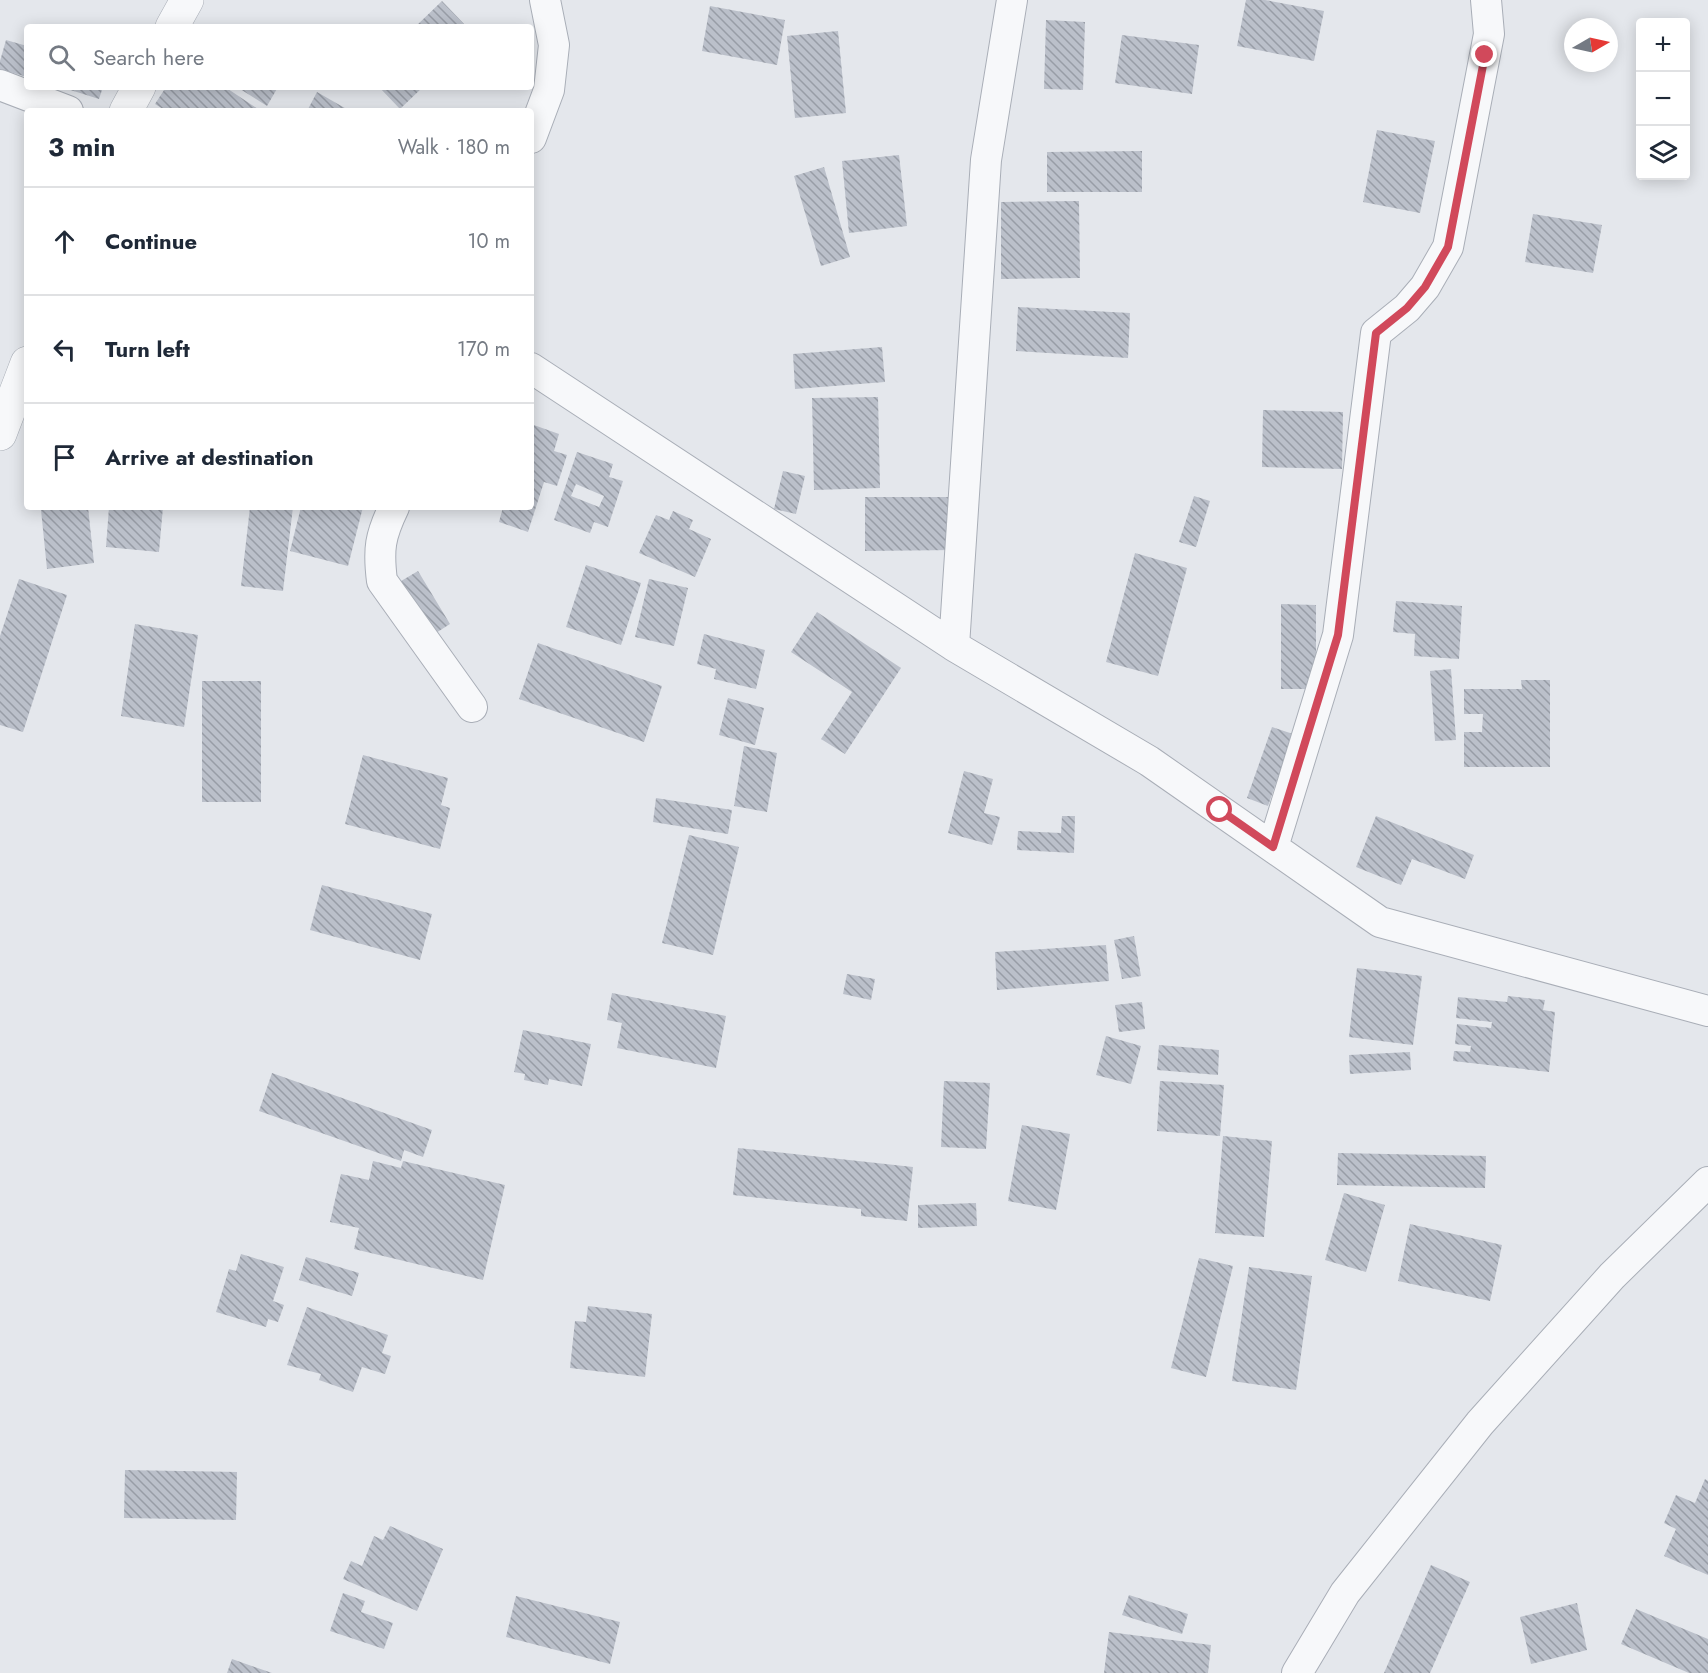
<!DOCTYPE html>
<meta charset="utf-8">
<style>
:root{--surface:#fff;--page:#f6f6f7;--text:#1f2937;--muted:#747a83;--line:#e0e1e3}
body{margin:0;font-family:Jost,sans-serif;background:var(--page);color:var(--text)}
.controls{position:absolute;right:18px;top:18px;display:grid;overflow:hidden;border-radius:6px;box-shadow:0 3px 15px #0003}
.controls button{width:54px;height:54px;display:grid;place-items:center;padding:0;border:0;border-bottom:2px solid var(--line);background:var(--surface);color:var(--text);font:30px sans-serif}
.compass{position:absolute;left:1564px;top:18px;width:54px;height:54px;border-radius:50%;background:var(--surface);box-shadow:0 3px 15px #0003;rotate:81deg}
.stop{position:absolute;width:18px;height:18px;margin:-14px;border:4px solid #d1495b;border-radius:50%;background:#fff}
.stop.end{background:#d1495b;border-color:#fff;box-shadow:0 2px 6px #0008}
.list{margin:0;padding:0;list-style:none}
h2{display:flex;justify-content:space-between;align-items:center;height:78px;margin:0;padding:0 24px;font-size:26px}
h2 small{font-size:20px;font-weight:400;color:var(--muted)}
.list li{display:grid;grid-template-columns:39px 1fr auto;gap:18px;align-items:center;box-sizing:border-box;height:108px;padding:0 24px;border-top:2px solid var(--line)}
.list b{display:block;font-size:22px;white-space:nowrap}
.list em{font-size:20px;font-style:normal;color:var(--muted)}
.icon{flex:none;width:33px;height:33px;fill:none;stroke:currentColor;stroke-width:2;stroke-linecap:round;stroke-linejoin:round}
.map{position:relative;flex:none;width:1708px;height:1673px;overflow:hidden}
.search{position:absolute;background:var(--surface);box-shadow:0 3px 15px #0003;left:24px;top:24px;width:510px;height:66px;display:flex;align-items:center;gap:15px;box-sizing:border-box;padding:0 21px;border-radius:6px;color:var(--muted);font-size:22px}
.panel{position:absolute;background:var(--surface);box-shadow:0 3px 15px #0003;left:24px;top:108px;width:510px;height:402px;border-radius:6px}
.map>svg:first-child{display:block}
</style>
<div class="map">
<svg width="1708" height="1673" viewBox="0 0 1708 1673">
<defs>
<pattern id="building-back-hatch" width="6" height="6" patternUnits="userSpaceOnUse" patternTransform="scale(1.5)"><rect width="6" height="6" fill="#bbc0ca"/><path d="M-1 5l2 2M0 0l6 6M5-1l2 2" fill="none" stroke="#989da6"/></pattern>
</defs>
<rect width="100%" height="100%" fill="#e4e7ec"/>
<!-- building -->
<path fill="url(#building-back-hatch)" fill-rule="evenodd" d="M1246,0h19l59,11 -10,50 -77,-15z
M442,1l25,26h-52z
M710,6l75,14 -8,45 -75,-14z
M1046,20l39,2 -2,68 -39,-1z
M838,31l8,82 -51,5 -8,-82z
M1122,35l77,10 -7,49 -77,-11z
M6,40l21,6v31l-27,-8v-8z
M61,87h42l-4,12z
M166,87h59l36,24h-95l-11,-7z
M237,87h41l-11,19z
M379,87h44l-23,22z
M317,92l33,19h-43z
M1377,130l58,11 -15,72 -57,-11z
M1142,151v41h-95v-40z
M899,155l8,71 -58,7 -7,-72z
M824,167l26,90 -29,9 -27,-90z
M1079,201l1,77 -79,1v-77z
M1533,214l69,11 -9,48 -68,-11z
M1018,307l112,6 -2,45 -112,-7z
M882,347l3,35 -90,7 -2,-35z
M878,397l2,91 -66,2 -2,-92z
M1263,410l80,2 -1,57 -80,-2z
M531,424l28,10 -5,17 13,4 -10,31 -13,-4 -16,50 -29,-10 4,-15h28z
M577,452l36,12 -4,13 14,4 -15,46 -14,-5 -4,11 -36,-13zM576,484l28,12 -5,11 -28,-11z
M783,471l22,5 -9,38 -22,-5z
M1194,496l16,5 -14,46 -17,-5z
M865,497h91l1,53 -92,1z
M68,507h20l6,56 -47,6 -6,-59z
M109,507h54l-4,45 -53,-5z
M250,507h43l-10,84 -42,-5z
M301,507h62l-15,59 -58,-15z
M673,511l20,9 -4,9 22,10 -16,38 -56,-24 17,-38 13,5z
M1135,553l52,15 -29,108 -52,-14z
M586,565l55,18 -20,62 -55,-18z
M418,571l32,53 -22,14 -32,-54z
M19,579l48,16 -44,137 -23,-7v-89z
M649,579l39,9 -14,58 -39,-9z
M1396,601l66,5 -3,53 -45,-3 1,-22 -22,-2z
M1281,604l35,1v84h-35z
M817,612l84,56 -56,86 -24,-15 31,-47 -61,-40z
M135,624l63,11 -14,92 -63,-11z
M704,634l61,16 -9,39 -42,-10 2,-10 -19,-5z
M538,643l124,43 -18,56 -125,-43z
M1451,669l5,71 -21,1 -5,-70z
M1521,680h29v87h-86v-35h18l1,-18h-19v-25h58z
M202,681h59v121h-59z
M728,698l36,10 -9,37 -36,-10z
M1272,727l21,7 -25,72 -21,-8z
M744,746l33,7 -10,59 -33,-6z
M363,755l85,23 -7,27 9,3 -10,41 -95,-25z
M964,771l29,8 -9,34 16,4 -8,28 -44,-12z
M656,798l76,12 -4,24 -75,-12z
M1062,816h13l-1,37 -57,-3 1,-19 43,2z
M1376,816l98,39 -9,24 -53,-20 -11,26 -45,-18z
M689,835l50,12 -26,108 -51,-12z
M322,885l110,29 -12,46 -110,-30z
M1134,936l7,40 -19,3 -8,-39z
M1106,945l3,36 -112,9 -2,-38z
M1357,968l65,8 -9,69 -64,-8z
M847,974l28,5 -4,21 -28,-6z
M612,993l114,23 -10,52 -99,-20 5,-25 -15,-3z
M1508,996l37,4 -2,10 12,2 -6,60 -96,-11 1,-10 16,1 1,-6 -16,-2 2,-20 34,4 1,-6 -36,-4 2,-21 49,5z
M1142,1002l3,27 -26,3 -4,-27z
M523,1030l68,14 -9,42 -33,-7 -1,6 -24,-5 1,-6 -11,-2z
M1106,1036l35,10 -10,38 -35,-9z
M1159,1045l60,5 -1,25 -61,-5z
M1410,1052l1,18 -61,4 -1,-19z
M272,1073l160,57 -9,27 -19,-7 -3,11 -142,-50z
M944,1081l46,2 -4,66 -45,-2z
M1160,1081l64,4 -4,51 -63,-5z
M1022,1125l48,9 -14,76 -48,-9z
M1223,1136l49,5 -8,96 -49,-4z
M738,1148l175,19 -6,54 -46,-5v-7l-128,-14z
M1338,1153l148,3 -1,32 -148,-3z
M373,1161l28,7 2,-7 102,24 -22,95 -129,-31 5,-21 -29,-6 11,-48 28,6z
M1344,1193l41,12 -19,67 -41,-12z
M976,1203l1,23 -59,2v-23z
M1410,1224l92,21 -12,56 -92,-20z
M241,1254l43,13 -11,34 11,4 -6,17 -10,-3 -2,8 -50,-15 13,-43 7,2z
M306,1257l53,16 -7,23 -53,-16z
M1199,1258l34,8 -27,111 -35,-9z
M1249,1267l63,9 -16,114 -64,-9z
M588,1306l64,8 -7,63 -75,-9 5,-47 11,1z
M307,1307l81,28 -6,18 9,3 -6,18 -23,-7 -9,25 -34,-12 2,-6 -34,-9z
M125,1470l112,2 -1,48 -112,-2z
M1705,1479l3,2v94l-44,-19 12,-27 -12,-6 12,-28 19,8z
M390,1526l53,23 -26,62 -74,-32 8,-18 11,5 12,-30 9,4z
M1431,1565l39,17 -40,91h-46z
M343,1593l22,8 -4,11 32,11 -9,26 -54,-18z
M1129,1595l59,19 -6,20 -60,-19z
M516,1596l104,26 -10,42 -104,-27z
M1577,1603l10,47 -56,14 -11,-47z
M1636,1609l72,30v34h-19l-68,-29z
M1109,1632l102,13 -3,28h-104z
M232,1659l40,14h-45z"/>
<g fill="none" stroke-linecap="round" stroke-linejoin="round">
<defs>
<path id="minor" d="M0,85l68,26
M531,138l18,-48 5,-45 -9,-45
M531,368l423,278 195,115 231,161 328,89
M394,507c-14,29 -16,42 -12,74l90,126
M954,646l32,-486 26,-160
M1273,847l65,-212 38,-302 31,-25 18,-21 23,-40 41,-213 -3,-34
M1297,1673l48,-80 135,-170 132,-147 96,-94"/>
<path id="tertiary" d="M172,27l15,-27
M126,111l13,-24
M0,434l27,-71"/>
</defs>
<!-- minor casing -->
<use href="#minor" stroke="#a9aeb7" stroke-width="32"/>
<!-- tertiary casing -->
<use href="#tertiary" stroke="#a9aeb7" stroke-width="34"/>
<!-- minor -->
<use href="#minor" stroke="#f7f8fa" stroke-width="30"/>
<!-- tertiary -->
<use href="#tertiary" stroke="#f7f8fa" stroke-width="33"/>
</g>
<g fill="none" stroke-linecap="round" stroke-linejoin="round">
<!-- route -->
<path stroke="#d1495b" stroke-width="8" d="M1220,810l53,37 65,-212 38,-302 31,-25 18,-21 23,-40 37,-192"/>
</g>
</svg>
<div class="controls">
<button>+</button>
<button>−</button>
<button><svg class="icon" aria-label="layers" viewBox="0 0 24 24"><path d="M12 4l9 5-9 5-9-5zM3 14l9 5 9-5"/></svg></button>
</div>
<svg class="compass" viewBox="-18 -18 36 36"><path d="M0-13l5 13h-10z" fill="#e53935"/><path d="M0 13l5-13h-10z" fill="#747a83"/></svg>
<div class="stop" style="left:1220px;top:810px"></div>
<div class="stop end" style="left:1485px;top:55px"></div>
<div class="search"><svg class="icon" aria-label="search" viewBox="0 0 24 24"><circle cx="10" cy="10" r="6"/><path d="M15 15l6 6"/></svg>Search here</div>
<section class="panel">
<h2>3 min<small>Walk · 180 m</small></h2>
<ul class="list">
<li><svg class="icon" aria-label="ahead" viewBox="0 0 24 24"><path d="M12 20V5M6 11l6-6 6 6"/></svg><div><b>Continue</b></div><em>10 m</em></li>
<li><svg class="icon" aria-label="left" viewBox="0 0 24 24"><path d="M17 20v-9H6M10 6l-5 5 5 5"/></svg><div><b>Turn left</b></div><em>170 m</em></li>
<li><svg class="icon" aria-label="arrive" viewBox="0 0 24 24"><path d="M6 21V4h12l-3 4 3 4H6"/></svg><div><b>Arrive at destination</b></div></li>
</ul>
</section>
</div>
